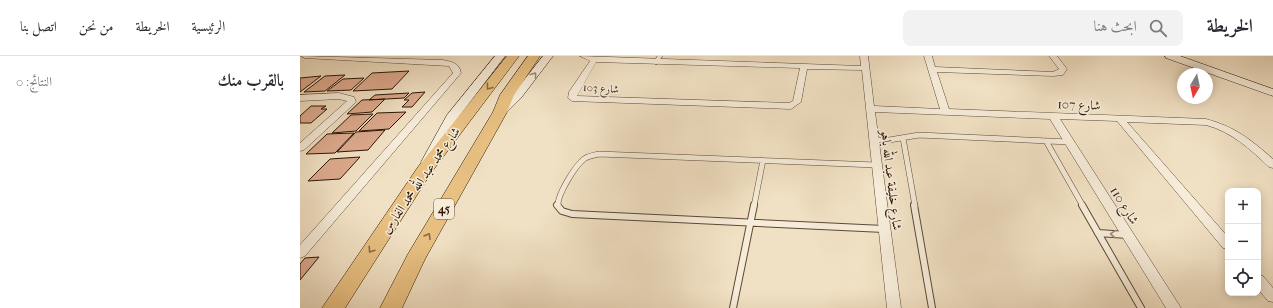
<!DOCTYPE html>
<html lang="ar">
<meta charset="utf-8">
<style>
:root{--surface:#fff;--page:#f2f2f3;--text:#2b2b33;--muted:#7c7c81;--line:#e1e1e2}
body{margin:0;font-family:"IM FELL French Canon",Amiri,serif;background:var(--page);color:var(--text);direction:rtl}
.controls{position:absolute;right:12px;bottom:12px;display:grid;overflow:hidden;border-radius:8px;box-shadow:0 2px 10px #0003}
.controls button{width:36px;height:36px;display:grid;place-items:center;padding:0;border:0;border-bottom:1px solid var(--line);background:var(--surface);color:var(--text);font:20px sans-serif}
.compass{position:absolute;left:877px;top:12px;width:36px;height:36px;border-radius:50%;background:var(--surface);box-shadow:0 2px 10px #0003;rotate:189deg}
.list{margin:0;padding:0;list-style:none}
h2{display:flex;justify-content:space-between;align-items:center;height:52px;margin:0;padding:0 16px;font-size:17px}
h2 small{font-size:13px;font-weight:400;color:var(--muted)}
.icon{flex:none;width:22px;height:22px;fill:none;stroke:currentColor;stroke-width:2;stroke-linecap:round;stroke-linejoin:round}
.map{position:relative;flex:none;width:973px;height:252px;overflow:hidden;direction:ltr}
header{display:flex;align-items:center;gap:24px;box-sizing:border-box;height:56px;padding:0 20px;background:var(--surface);border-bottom:1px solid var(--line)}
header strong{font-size:19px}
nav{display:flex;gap:22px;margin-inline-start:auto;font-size:14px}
.search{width:280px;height:36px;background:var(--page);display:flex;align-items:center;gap:10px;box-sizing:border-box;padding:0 14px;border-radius:8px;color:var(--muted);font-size:15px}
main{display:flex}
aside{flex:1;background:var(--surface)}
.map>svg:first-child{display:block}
</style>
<header>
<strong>الخريطة</strong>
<div class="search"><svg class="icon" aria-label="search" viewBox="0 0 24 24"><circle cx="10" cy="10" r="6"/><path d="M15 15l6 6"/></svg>ابحث هنا</div>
<nav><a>الرئيسية</a><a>الخريطة</a><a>من نحن</a><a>اتصل بنا</a></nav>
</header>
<main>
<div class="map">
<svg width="973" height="252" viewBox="0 0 973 252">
<rect width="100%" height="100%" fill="#f1e1c4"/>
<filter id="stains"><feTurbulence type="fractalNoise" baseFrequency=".005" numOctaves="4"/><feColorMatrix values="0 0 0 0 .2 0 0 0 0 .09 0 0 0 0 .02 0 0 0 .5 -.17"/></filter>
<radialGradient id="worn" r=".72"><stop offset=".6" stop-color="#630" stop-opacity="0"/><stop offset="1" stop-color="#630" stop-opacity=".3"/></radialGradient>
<!-- building -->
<path fill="#ddaa8e" stroke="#2c1506" d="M109,15l-17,18 -39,2 19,-18z
M45,19l-20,16 -21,1 21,-16z
M21,20l-21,16v-14z
M64,22l-13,12 -24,1 16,-12z
M125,36l-13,15h-10l7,-7h-5l8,-7z
M109,37l-5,5 -35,2 6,-5z
M85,43l-13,13 -25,2 15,-14z
M11,50h15l-5,3h6l-16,14h-11v-7z
M106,56l-17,17 -30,2 18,-18z
M73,58l-17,17 -24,2 19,-18z
M85,74l-17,20 -31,2 19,-20z
M54,77l-19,20 -29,1 21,-20z
M60,101l-20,22 -32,2 22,-22z
M19,201l-19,23v-16l5,-6z"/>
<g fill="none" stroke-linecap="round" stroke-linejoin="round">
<defs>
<path id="lane-far2" d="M356,6l4,-6"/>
<path id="lane-far1" d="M603,82l12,68
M573,84h16l30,-5 150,7
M746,85l37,65
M258,150c-1,-11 17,-40 26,-47 4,-3 10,-4 15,-5l277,11
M454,150l9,-46"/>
<path id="lane" d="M257,149l5,6 10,3 312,15
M614,149l18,103
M782,149l59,103
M798,177l30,2
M433,252l21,-103"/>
<path id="street" d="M1,0l142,4c9,2 16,3 18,13l-156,183 -5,2v-13l153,-172 -4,-7 -144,-8z
M280,0l281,10 -1,-10h8l6,50 66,3 -16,-53h8l3,11 118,5 6,-3 -10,-13h8l10,13 -4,6 -10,1 -116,-4 12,37 257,10c30,8 45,21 67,40v9l-4,-1c-19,-18 -37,-35 -63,-42l-79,-3 101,115v12l-5,-1 -106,-127 -57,-2 121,189h-15l-116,-189 -175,-7 26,196h-14l-25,-238 -55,-1 -6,33 -10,7 -219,-8 -4,-3 1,-6 21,-31zM296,6l204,6 -7,33 -4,2 -212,-7z
M39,37l15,4 2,5 -52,48 -4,1v-8l47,-42 -8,-2 -39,2v-6z
M958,219l5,1 10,12v14l-5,-1 -10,-12z"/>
<path id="secondary" d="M195,0h10l-48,63 -24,46h-10l-2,-3 26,-47z
M243,0h10l-32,42 -17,17h-8l-2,-3 2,-3 17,-15z
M865,0h15l93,33v7l-107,-38z"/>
<path id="primary" d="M207,0h12l-88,117 -86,135h-23l96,-141z
M228,0h12l-26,39 -7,17 -82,147 -23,49h-22l28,-54 85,-142 7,-17z"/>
</defs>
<!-- lane-far2 casing -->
<use href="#lane-far2" stroke="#5d4836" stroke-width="5"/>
<!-- lane-far1 casing -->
<use href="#lane-far1" stroke="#5d4836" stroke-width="6"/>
<!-- lane casing -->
<use href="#lane" stroke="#5d4836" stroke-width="8"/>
<!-- street casing -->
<use href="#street" stroke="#5d4836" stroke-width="1"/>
<!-- secondary casing -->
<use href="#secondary" stroke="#2c1506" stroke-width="1"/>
<!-- primary casing -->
<use href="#primary" stroke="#2c1506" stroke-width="1"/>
<!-- lane-far2 -->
<use href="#lane-far2" stroke="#f6ecd9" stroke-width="4"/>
<!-- lane-far1 -->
<use href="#lane-far1" stroke="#f6ecd9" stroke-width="5"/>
<!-- lane -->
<use href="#lane" stroke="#f6ecd9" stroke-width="6"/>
<!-- street -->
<use href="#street" fill="#f6ecd9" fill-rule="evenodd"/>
<!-- secondary -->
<use href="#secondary" fill="#f6ecd9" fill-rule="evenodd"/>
<!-- primary -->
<use href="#primary" fill="#e8c082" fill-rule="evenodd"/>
</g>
<!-- one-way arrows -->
<defs><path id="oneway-chevron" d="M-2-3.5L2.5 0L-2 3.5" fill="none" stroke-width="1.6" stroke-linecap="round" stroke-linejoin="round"/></defs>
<g stroke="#9b8b7a">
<use href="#oneway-chevron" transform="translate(234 19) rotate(-53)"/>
<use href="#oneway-chevron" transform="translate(813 178) rotate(-177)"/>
</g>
<g stroke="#8a6a44">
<use href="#oneway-chevron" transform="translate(189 31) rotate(127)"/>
<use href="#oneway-chevron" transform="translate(128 180) rotate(-60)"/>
<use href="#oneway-chevron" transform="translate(71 194) rotate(124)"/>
</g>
<g text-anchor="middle" stroke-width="3" stroke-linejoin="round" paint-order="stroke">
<!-- far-street labels -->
<g font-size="11" fill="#2c1506" stroke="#f6ecd9">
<text transform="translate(301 32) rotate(3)" y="4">شارع 103</text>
</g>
<!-- shield labels -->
<rect fill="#f6ecd9" stroke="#695645" stroke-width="1" x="134" y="143" width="20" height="20" rx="3"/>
<g font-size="12" font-weight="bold" fill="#2c1506">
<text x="144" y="157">45</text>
</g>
<!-- street labels -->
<g font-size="13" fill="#2c1506" stroke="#f6ecd9">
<text transform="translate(779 48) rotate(2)" y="5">شارع 107</text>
<text transform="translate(120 124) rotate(-55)" y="5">شارع محمد عبد الله محمد الفارس</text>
<text transform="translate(592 124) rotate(83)" y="5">شارع خليفة عبد الله باهو</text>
<text transform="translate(825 149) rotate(58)" y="5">شارع 110</text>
</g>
</g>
<rect width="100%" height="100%" filter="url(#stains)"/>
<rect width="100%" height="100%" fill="url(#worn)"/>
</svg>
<div class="controls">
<button>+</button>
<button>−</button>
<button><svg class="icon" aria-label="locate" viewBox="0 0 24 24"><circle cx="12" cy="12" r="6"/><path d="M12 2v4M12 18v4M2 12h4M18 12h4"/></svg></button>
</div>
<svg class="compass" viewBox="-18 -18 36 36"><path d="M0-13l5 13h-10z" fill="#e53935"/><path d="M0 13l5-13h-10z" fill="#7c7c81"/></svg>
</div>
<aside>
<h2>بالقرب منك<small>النتائج: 0</small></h2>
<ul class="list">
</ul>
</aside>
</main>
